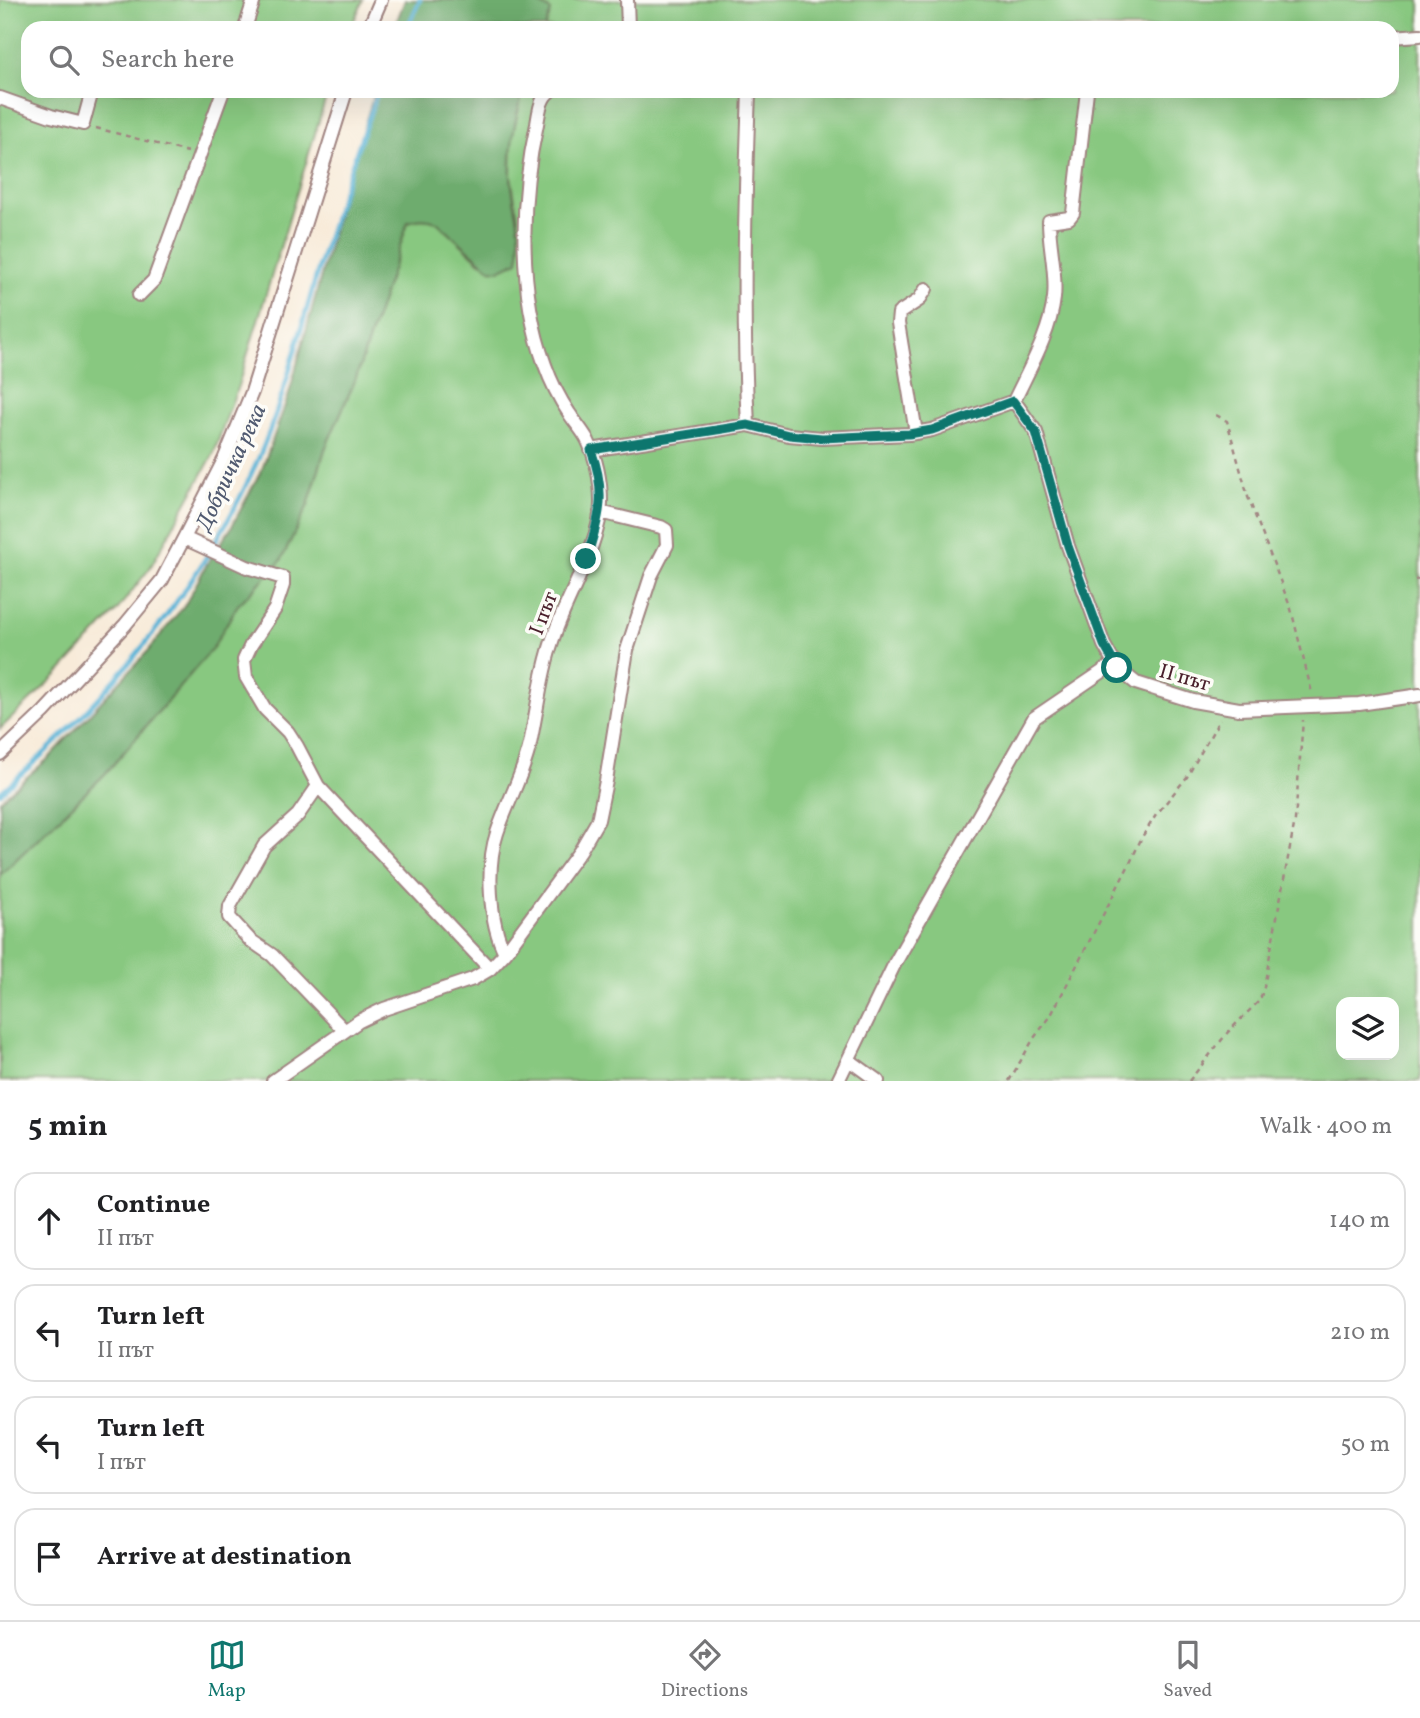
<!DOCTYPE html>
<meta charset="utf-8">
<style>
:root{--surface:#fff;--page:#f6f6f6;--text:#202124;--muted:#757577;--line:#e0e0e0;--accent:#0f766e}
body{margin:0;font-family:Vollkorn,serif;background:var(--page);color:var(--text)}
.controls{position:absolute;right:21px;bottom:21px;display:grid;overflow:hidden;border-radius:14px;box-shadow:0 7px 28px #0002}
.controls button{width:63px;height:63px;display:grid;place-items:center;padding:0;border:0;border-bottom:2px solid var(--line);background:var(--surface);color:var(--text);font:35px sans-serif}
.stop{position:absolute;width:21px;height:21px;margin:-16px;border:5px solid #0f766e;border-radius:50%;background:#fff}
.stop.end{background:#0f766e;border-color:#fff;box-shadow:0 2px 7px #0008}
.list{margin:0;padding:0;list-style:none}
h2{display:flex;justify-content:space-between;align-items:center;height:91px;margin:0;padding:0 28px;font-size:30px}
h2 small{font-size:23px;font-weight:400;color:var(--muted)}
.list li{display:grid;grid-template-columns:46px 1fr auto;gap:21px;align-items:center;box-sizing:border-box;height:98px;margin:0 14px 14px;padding:0 14px;border:2px solid var(--line);border-radius:21px}
.list b{display:block;font-size:26px;white-space:nowrap}
.list p{margin:0;font-size:23px;white-space:nowrap;color:var(--muted)}
.list em{font-size:23px;font-style:normal;color:var(--muted)}
.icon{flex:none;width:38px;height:38px;fill:none;stroke:currentColor;stroke-width:2;stroke-linecap:round;stroke-linejoin:round}
.map{position:relative;flex:none;width:1420px;height:1081px;overflow:hidden}
.search{position:absolute;background:var(--surface);box-shadow:0 7px 28px #0002;left:21px;right:21px;top:21px;height:77px;display:flex;align-items:center;gap:18px;box-sizing:border-box;padding:0 24px;border-radius:21px;color:var(--muted);font-size:26px}
.sheet{height:539px;background:var(--surface)}
nav{display:flex;justify-content:space-around;align-items:center;box-sizing:border-box;height:98px;border-top:2px solid var(--line);background:var(--surface);font-size:19px;color:var(--muted)}
nav a{display:grid;justify-items:center;gap:4px}
nav .on{color:var(--accent)}
.map>svg:first-child{display:block}
</style>
<div class="map">
<svg width="1420" height="1081" viewBox="0 0 1420 1081">
<rect width="100%" height="100%" fill="#fdfcf7"/>
<filter id="ink" filterUnits="userSpaceOnUse"><feTurbulence type="fractalNoise" baseFrequency=".0143" numOctaves="2"/><feDisplacementMap in="SourceGraphic" scale="14" xChannelSelector="R" yChannelSelector="G"/><feConvolveMatrix kernelMatrix="1 2 1 2 8 2 1 2 1" color-interpolation-filters="sRGB"/></filter>
<filter id="wash" filterUnits="userSpaceOnUse"><feTurbulence type="fractalNoise" baseFrequency=".00686" numOctaves="4" result="noise"/><feDisplacementMap in="SourceGraphic" scale="28" xChannelSelector="R" yChannelSelector="G"/><feGaussianBlur stdDeviation="1.57" result="paint"/><feColorMatrix in="noise" values="0 0 0 0 0 0 0 0 0 0 0 0 0 0 0 0 0 1.4 0 .05"/><feComposite in="paint" operator="in"/></filter>
<g filter="url(#wash)">
<rect width="100%" height="100%" fill="#f8ebd9"/>
<!-- green -->
<path fill="#88c880" stroke="#697456" stroke-width="2" fill-rule="evenodd" d="M0,0h363l-12,28h-323v63h300l-90,295 -25,69 -63,113 -36,46 -57,61 -57,54z
M533,0h887v1081h-1420v-206l105,-101 26,-30 81,-95 25,-43 22,-22 35,-54 14,-25 17,-56 31,-71 52,-156c10,-4 18,-4 29,0l43,40 19,8 19,-10 1,-35 -8,-50 1,-38 11,-46h869v-63h-847l6,-17zM1341,1002h53v53h-53z"/>
<!-- forest -->
<path fill="#6eac6e" stroke="#5c664c" stroke-width="2" d="M405,0h128l18,11 -6,17h-151z
M375,91h148c-8,29 -14,57 -12,87 2,28 13,54 7,83l-19,9 -9,-1 -53,-47c-11,-4 -19,-4 -29,0l-52,156 -31,71 -17,56 -27,56 -44,45 -25,43 -107,125 -105,101v-75l49,-42 99,-107 38,-48 22,-41 23,-34 31,-59 26,-72 54,-198z"/>
<g fill="none" stroke-linecap="round" stroke-linejoin="round">
<!-- stream -->
<path stroke="#59b3d7" stroke-width="4.5" d="M407,28l13,-28
M0,793c105,-90 199,-202 256,-329 24,-54 38,-110 54,-166 19,-70 44,-139 68,-207"/>
</g>
</g>
<g filter="url(#ink)">
<g fill="none" stroke-linecap="round" stroke-linejoin="round">
<defs>
<path id="street" d="M627,0l1,28
M245,28l9,-28
M369,28l12,-28
M1392,37l28,-2
M0,98l51,18 32,8 9,-33
M139,295l15,-15 69,-189
M1014,401c15,-32 36,-67 40,-103 3,-25 -5,-51 -5,-77l20,-3 4,-5 14,-122
M748,425c-6,-111 -3,-222 1,-334
M916,433l-18,-110 1,-10 20,-13 7,-11
M591,450l157,-25 41,10 33,3 87,-4 23,-4 82,-29 22,31 32,114 36,99 13,23 19,15 57,18 46,8 120,-5 61,-9
M184,538l63,29 36,11v7l-8,24 -24,36 -7,15 2,17 19,32 23,23 9,14 21,40 -20,29 -34,31 -34,60 -1,11 21,23 22,15 72,75
M0,754l44,-42 81,-87 37,-45 22,-42 40,-78 28,-68 94,-301
M318,786l172,183
M505,953c-16,-31 -19,-87 -8,-120 10,-30 26,-58 33,-89 8,-39 12,-77 26,-114 13,-36 46,-92 45,-129 0,-20 -5,-44 -14,-62 -5,-9 -13,-18 -18,-26 -10,-15 -18,-31 -24,-48 -27,-73 -25,-166 -8,-241 2,-11 3,-26 13,-33
M849,1060l29,21
M273,1081l86,-60 25,-12 89,-30 17,-10 15,-16 75,-102 18,-31 8,-39 21,-131 24,-74 16,-31 -1,-15 -5,-3 -61,-15
M838,1081l57,-118 139,-245 81,-55"/>
</defs>
<!-- street casing -->
<use href="#street" stroke="#a18582" stroke-width="16"/>
<!-- path -->
<path stroke="#a18582" stroke-width="2.5" stroke-dasharray="5 5" stroke-linecap="butt" d="M96,128l92,24
M1216,415l11,6 21,76 43,112 21,84
M1415,580l5,-1
M1009,1081l25,-43 16,-21 80,-154 12,-26 14,-22 31,-38 33,-58
M1189,1081l39,-49 32,-32 4,-13 31,-167 8,-100"/>
<!-- street -->
<use href="#street" stroke="#fff" stroke-width="12"/>
</g>
</g>
<g fill="none" stroke-linecap="round" stroke-linejoin="round" filter="url(#ink)">
<!-- route -->
<path stroke="#0f766e" stroke-width="9" d="M586,559c14,-41 21,-66 5,-109l157,-25 41,10 33,3 87,-4 23,-4 81,-29 23,31 32,114 36,99 13,23"/>
</g>
<g text-anchor="middle" stroke-width="7" stroke-linejoin="round" paint-order="stroke">
<!-- street labels -->
<g font-size="21" fill="#4a1f2b" stroke="#fdfcf7">
<text transform="translate(543 613) rotate(-69)" y="7">І път</text>
<text transform="translate(1185 677) rotate(16)" y="7">ІІ път</text>
</g>
<!-- water labels -->
<g font-size="23" font-style="italic" fill="#505a70" stroke="#fdfcf7">
<text transform="translate(230 467) rotate(-65)" y="8">Добричка река</text>
</g>
</g>
</svg>
<div class="controls">
<button><svg class="icon" aria-label="layers" viewBox="0 0 24 24"><path d="M12 4l9 5-9 5-9-5zM3 14l9 5 9-5"/></svg></button>
</div>
<div class="stop" style="left:1117px;top:668px"></div>
<div class="stop end" style="left:586px;top:559px"></div>
<div class="search"><svg class="icon" aria-label="search" viewBox="0 0 24 24"><circle cx="10" cy="10" r="6"/><path d="M15 15l6 6"/></svg>Search here</div>
</div>
<section class="sheet">
<h2>5 min<small>Walk · 400 m</small></h2>
<ul class="list">
<li><svg class="icon" aria-label="ahead" viewBox="0 0 24 24"><path d="M12 20V5M6 11l6-6 6 6"/></svg><div><b>Continue</b><p>ІІ път</p></div><em>140 m</em></li>
<li><svg class="icon" aria-label="left" viewBox="0 0 24 24"><path d="M17 20v-9H6M10 6l-5 5 5 5"/></svg><div><b>Turn left</b><p>ІІ път</p></div><em>210 m</em></li>
<li><svg class="icon" aria-label="left" viewBox="0 0 24 24"><path d="M17 20v-9H6M10 6l-5 5 5 5"/></svg><div><b>Turn left</b><p>І път</p></div><em>50 m</em></li>
<li><svg class="icon" aria-label="arrive" viewBox="0 0 24 24"><path d="M6 21V4h12l-3 4 3 4H6"/></svg><div><b>Arrive at destination</b></div></li>
</ul>
</section>
<nav>
<a class="on"><svg class="icon" aria-label="map" viewBox="0 0 24 24"><path d="M3 6l6-2 6 2 6-2v14l-6 2-6-2-6 2zM9 4v14M15 6v14"/></svg>Map</a>
<a><svg class="icon" aria-label="directions" viewBox="0 0 24 24"><path d="M12 3l9 9-9 9-9-9zM9 14v-3h6M13 9l2 2-2 2"/></svg>Directions</a>
<a><svg class="icon" aria-label="saved" viewBox="0 0 24 24"><path d="M7 4h10v16l-5-4-5 4z"/></svg>Saved</a>
</nav>
